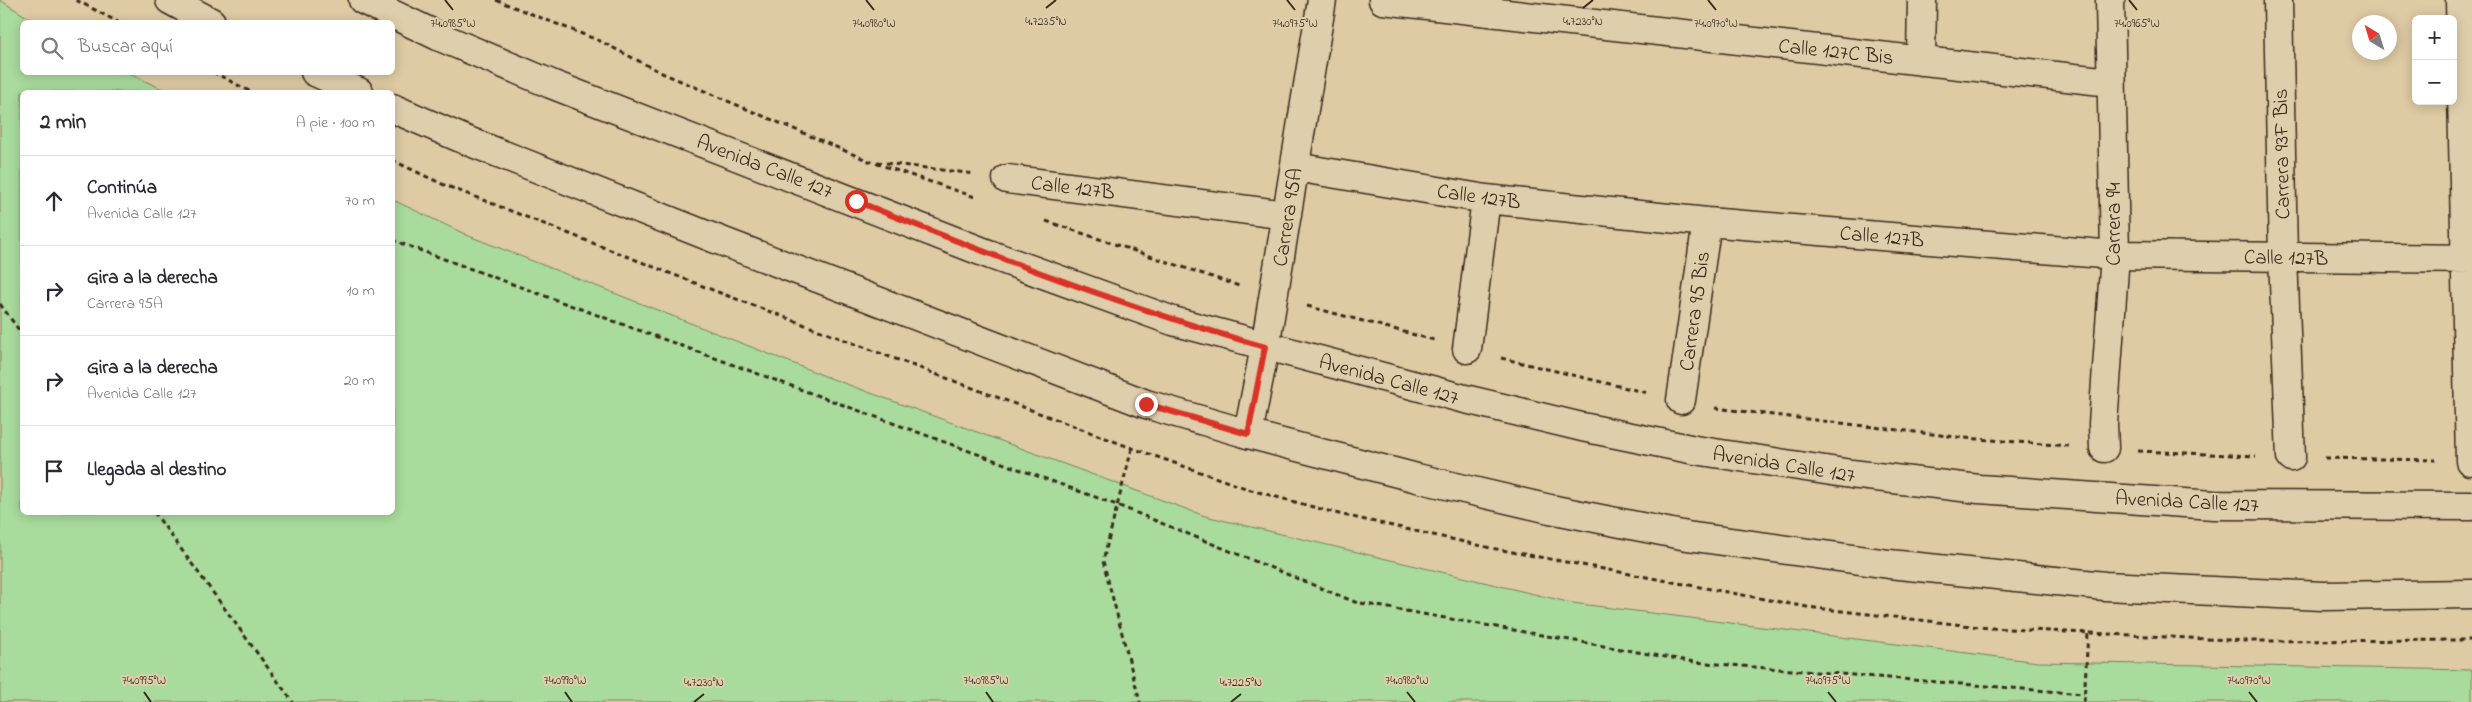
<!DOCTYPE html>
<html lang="es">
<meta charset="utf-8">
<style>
:root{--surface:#fff;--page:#f2f2f3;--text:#2b2b33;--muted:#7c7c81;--line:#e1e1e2}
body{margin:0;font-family:"Indie Flower",sans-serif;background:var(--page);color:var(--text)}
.controls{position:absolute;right:15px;top:15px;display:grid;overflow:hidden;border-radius:8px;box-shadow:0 2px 12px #0003}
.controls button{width:45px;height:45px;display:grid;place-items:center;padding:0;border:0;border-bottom:1px solid var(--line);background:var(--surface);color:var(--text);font:25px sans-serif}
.compass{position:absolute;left:2352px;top:15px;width:45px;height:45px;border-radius:50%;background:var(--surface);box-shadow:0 2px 12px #0003;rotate:322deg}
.stop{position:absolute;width:15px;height:15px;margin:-11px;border:4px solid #d93025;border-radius:50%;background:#fff}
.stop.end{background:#d93025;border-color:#fff;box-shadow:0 1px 5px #0008}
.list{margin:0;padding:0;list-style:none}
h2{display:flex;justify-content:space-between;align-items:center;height:65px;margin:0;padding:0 20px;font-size:21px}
h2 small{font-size:16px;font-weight:400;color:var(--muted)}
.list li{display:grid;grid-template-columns:32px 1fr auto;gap:15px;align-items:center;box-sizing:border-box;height:90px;padding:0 20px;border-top:1px solid var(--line)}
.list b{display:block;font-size:19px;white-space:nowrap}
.list p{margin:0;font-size:16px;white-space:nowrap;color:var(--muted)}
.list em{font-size:16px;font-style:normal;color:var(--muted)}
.icon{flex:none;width:28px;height:28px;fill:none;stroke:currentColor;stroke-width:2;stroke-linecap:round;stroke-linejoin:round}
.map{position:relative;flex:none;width:2472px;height:702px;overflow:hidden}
.search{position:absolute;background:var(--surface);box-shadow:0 2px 12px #0003;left:20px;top:20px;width:375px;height:55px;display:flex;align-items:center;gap:12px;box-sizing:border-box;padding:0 18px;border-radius:8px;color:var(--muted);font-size:19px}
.panel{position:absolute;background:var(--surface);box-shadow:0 2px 12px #0003;left:20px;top:90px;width:375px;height:425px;border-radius:8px}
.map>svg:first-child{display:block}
</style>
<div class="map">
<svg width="2472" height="702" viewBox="0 0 2472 702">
<rect width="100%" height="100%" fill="#decaa3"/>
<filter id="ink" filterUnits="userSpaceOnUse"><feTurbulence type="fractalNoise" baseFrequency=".02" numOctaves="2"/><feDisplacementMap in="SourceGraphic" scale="10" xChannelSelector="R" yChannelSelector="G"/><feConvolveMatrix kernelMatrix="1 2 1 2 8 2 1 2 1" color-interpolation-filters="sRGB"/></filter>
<g filter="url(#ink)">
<!-- green -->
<path fill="#a8db9c" stroke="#72825d" d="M0,0l35,22h-13v50l105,1 42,19h-147v420h370l1,-312 76,36 361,142 375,138 367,87 466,59 434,8v32h-2472z"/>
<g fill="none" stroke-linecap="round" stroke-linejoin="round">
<defs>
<path id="minor" d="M1383,0l727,82
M2278,0l5,257 8,200
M2460,0l10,461
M1921,61l1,-61
M1295,167l191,32 221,23 408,33 357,4
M1007,179l280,36
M1467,349l19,-150
M1681,400l26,-178
M1248,434l17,-87 57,-347
M2104,448l-1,-24 12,-169 -5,-255"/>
<path id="major" d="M170,0l41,22
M363,0l75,36 113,48 440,171 182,66 288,77 121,29 113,23 156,24 128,15 235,16 258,1
M315,72l44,20
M392,108l71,31 253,100 430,165 102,30 169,44 133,31 137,27 202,28 216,22 218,10 149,-2"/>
</defs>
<!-- minor casing -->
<use href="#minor" stroke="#3b2a1e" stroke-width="31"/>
<!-- major casing -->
<use href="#major" stroke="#3b2a1e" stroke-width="31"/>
<!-- path -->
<path stroke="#3b2a1e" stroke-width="3" stroke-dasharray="5 4" stroke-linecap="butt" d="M76,0l42,22
M496,0l104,41 62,32 207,88 109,37
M213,72l38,20
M392,160l50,24 281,110 409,154 119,42 88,24 152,34 316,59 182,21 260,13 223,-1
M877,162l98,12
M1046,221l193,65
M392,240l725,265 238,97 339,60 390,32
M0,304l22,30
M1307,306l127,34
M1501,358l147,35
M1715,408l250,30 104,8
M1132,448l-29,113 37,141
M2138,451l118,5
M2325,458l111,2
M154,512l139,190
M2084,702l4,-69"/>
<!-- minor -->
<use href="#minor" stroke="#dfceab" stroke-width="28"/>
<!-- major -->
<use href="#major" stroke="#dfceab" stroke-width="28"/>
</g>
</g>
<g fill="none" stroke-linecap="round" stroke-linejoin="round" filter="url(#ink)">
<!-- route -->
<path stroke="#d93025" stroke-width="6" d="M856,201c134,54 269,106 409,146l-17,87 -102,-30"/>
</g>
<!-- ticks -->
<path fill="none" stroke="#3b2a1e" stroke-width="2" d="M445,0l8,10M866,0l8,10M1287,0l8,10M1708,0l8,10M2129,0l8,10M1046,8l10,-8M1583,8l10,-8M144,692l7,10M565,692l7,10M986,692l7,10M1407,692l8,10M1828,692l8,10M2249,692l8,10M694,702l10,-8M1231,702l10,-8"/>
<g text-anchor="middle" stroke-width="4" stroke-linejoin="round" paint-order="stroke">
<!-- street labels -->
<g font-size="21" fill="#3b2a1e" stroke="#dfceab">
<text transform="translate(1836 51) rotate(6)" y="7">Calle 127C Bis</text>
<text transform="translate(2281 154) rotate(-91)" y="7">Carrera 93F Bis</text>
<text transform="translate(765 166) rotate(21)" y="7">Avenida Calle 127</text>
<text transform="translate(1073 187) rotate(7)" y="7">Calle 127B</text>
<text transform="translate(1479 196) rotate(8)" y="7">Calle 127B</text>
<text transform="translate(1287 217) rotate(-81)" y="7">Carrera 95A</text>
<text transform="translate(2113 224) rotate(-90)" y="7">Carrera 94</text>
<text transform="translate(1882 236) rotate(5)" y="7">Calle 127B</text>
<text transform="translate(2286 257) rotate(1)" y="7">Calle 127B</text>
<text transform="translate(1694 311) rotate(-82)" y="7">Carrera 95 Bis</text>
<text transform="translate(1389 379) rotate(15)" y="7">Avenida Calle 127</text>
<text transform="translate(1784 464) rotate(9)" y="7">Avenida Calle 127</text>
<text transform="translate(2187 501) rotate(3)" y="7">Avenida Calle 127</text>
</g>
</g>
<g font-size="12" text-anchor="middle" fill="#3b2a1e" stroke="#dfceab" stroke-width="4" stroke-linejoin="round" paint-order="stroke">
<text x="1046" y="25">4.7235°N</text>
<text x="1583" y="25">4.7230°N</text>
<text x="453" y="27">74.0985°W</text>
<text x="874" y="27">74.0980°W</text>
<text x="1295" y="27">74.0975°W</text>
<text x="1716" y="27">74.0970°W</text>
<text x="2137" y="27">74.0965°W</text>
<text x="144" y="684">74.0995°W</text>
<text x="565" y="684">74.0990°W</text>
<text x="986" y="684">74.0985°W</text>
<text x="1407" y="684">74.0980°W</text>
<text x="1828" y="684">74.0975°W</text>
<text x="2249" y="684">74.0970°W</text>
<text x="704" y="686">4.7230°N</text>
<text x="1241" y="686">4.7225°N</text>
</g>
</svg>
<div class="controls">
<button>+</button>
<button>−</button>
</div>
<svg class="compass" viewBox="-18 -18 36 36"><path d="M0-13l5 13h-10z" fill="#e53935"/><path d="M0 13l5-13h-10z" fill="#7c7c81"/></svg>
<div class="stop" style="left:856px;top:201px"></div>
<div class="stop end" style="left:1146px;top:404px"></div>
<div class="search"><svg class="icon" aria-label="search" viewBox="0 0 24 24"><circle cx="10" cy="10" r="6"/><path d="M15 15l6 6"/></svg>Buscar aquí</div>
<section class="panel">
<h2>2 min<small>A pie · 100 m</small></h2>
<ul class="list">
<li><svg class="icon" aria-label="ahead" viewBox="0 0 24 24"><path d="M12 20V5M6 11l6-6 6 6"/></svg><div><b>Continúa</b><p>Avenida Calle 127</p></div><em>70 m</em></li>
<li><svg class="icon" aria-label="right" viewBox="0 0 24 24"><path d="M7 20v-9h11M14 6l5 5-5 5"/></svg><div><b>Gira a la derecha</b><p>Carrera 95A</p></div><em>10 m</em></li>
<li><svg class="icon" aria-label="right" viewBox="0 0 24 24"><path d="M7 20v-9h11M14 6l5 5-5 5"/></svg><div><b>Gira a la derecha</b><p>Avenida Calle 127</p></div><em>20 m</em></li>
<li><svg class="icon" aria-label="arrive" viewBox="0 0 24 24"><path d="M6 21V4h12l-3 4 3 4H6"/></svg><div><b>Llegada al destino</b></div></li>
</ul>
</section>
</div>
